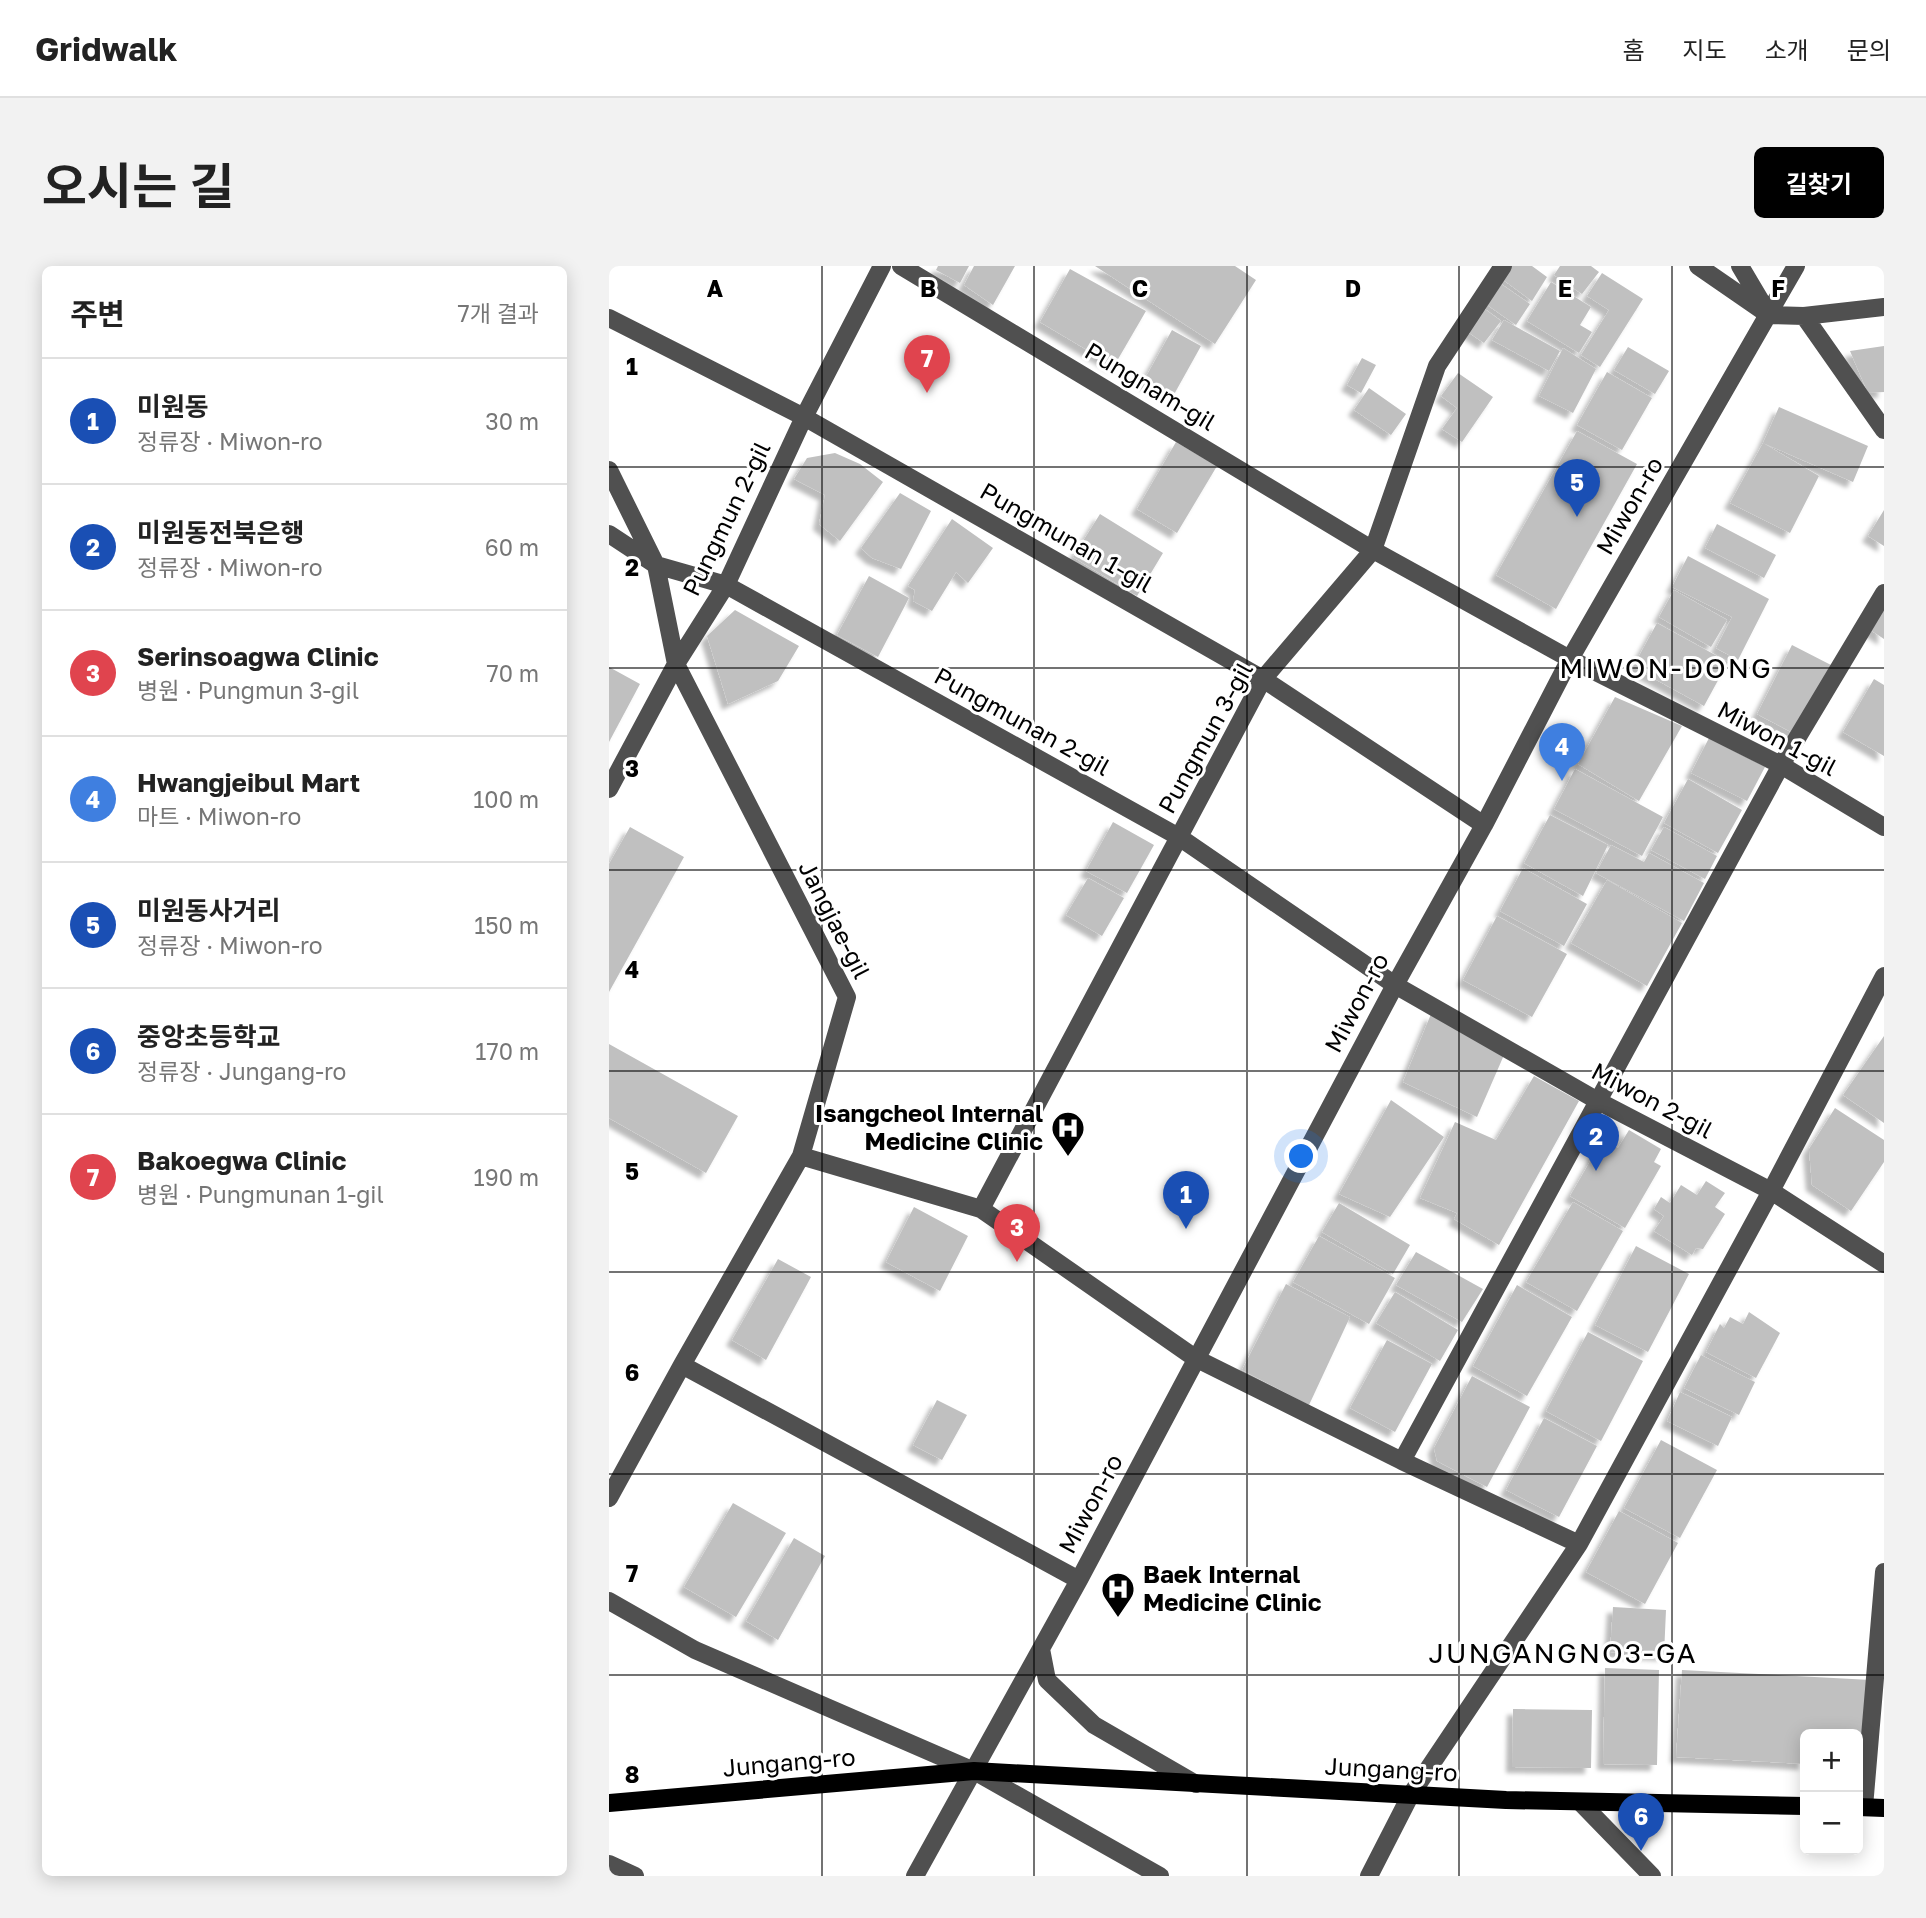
<!DOCTYPE html>
<html lang="ko">
<meta charset="utf-8">
<style>
:root{--surface:#fff;--page:#f2f2f2;--text:#222;--muted:#767676;--line:#e0e0e0;--accent:#000}
body{margin:0;font-family:"Golos Text","Noto Sans KR",sans-serif;background:var(--page);color:var(--text)}
.controls{position:absolute;right:21px;bottom:21px;display:grid;overflow:hidden;border-radius:10px;box-shadow:0 4px 18px #0003}
.controls button{width:63px;height:63px;display:grid;place-items:center;padding:0;border:0;border-bottom:2px solid var(--line);background:var(--surface);color:var(--text);font:35px sans-serif}
.you{position:absolute;left:693px;top:891px;width:24px;height:24px;margin:-18px;border:5px solid #fff;border-radius:50%;background:#1a73e8;box-shadow:0 0 0 10px #1a73e833}
.badge{display:grid;place-items:center;width:46px;height:46px;border-radius:50%;background:var(--accent);color:#fff;font-size:23px;font-weight:700}
.pin{position:absolute;translate:-50% -58px;filter:drop-shadow(0 2px 4px #0008)}
.pin::after{content:'';position:absolute;top:37px;width:24px;height:21px;background:inherit;clip-path:polygon(0 0,100% 0,50% 100%)}
.list{margin:0;padding:0;list-style:none}
h2{display:flex;justify-content:space-between;align-items:center;height:91px;margin:0;padding:0 28px;font-size:30px}
h2 small{font-size:23px;font-weight:400;color:var(--muted)}
.list li{display:grid;grid-template-columns:46px 1fr auto;gap:21px;align-items:center;box-sizing:border-box;height:126px;padding:0 28px;border-top:2px solid var(--line)}
.list b{display:block;font-size:26px;white-space:nowrap}
.list p{margin:0;font-size:23px;white-space:nowrap;color:var(--muted)}
.list em{font-size:23px;font-style:normal;color:var(--muted)}
.map{position:relative;flex:none;width:1275px;height:1610px;overflow:hidden;border-radius:10px}
header{display:flex;align-items:center;gap:42px;box-sizing:border-box;height:98px;padding:0 35px;background:var(--surface);border-bottom:2px solid var(--line)}
header strong{font-size:33px}
nav{display:flex;gap:38px;margin-inline-start:auto;font-size:24px}
.intro{display:flex;align-items:center;justify-content:space-between;box-sizing:border-box;height:168px;padding:0 42px}
h1{margin:0;font-size:49px}
.button{padding:18px 32px;border-radius:10px;background:var(--accent);color:#fff;font-size:24px;font-weight:700}
main{display:flex;gap:42px;padding:0 42px}
aside{flex:1;background:var(--surface);border-radius:10px;box-shadow:0 4px 18px #0003}
.map>svg:first-child{display:block}
</style>
<header>
<strong>Gridwalk</strong>
<nav><a>홈</a><a>지도</a><a>소개</a><a>문의</a></nav>
</header>
<div class="intro"><h1>오시는 길</h1><a class="button">길찾기</a></div>
<main>
<aside>
<h2>주변<small>7개 결과</small></h2>
<ul class="list">
<li><span class="badge" style="background:#1a4fb4">1</span><div><b>미원동</b><p>정류장 · Miwon-ro</p></div><em>30 m</em></li>
<li><span class="badge" style="background:#1a4fb4">2</span><div><b>미원동전북은행</b><p>정류장 · Miwon-ro</p></div><em>60 m</em></li>
<li><span class="badge" style="background:#e0444e">3</span><div><b>Serinsoagwa Clinic</b><p>병원 · Pungmun 3-gil</p></div><em>70 m</em></li>
<li><span class="badge" style="background:#3f7fe0">4</span><div><b>Hwangjeibul Mart</b><p>마트 · Miwon-ro</p></div><em>100 m</em></li>
<li><span class="badge" style="background:#1a4fb4">5</span><div><b>미원동사거리</b><p>정류장 · Miwon-ro</p></div><em>150 m</em></li>
<li><span class="badge" style="background:#1a4fb4">6</span><div><b>중앙초등학교</b><p>정류장 · Jungang-ro</p></div><em>170 m</em></li>
<li><span class="badge" style="background:#e0444e">7</span><div><b>Bakoegwa Clinic</b><p>병원 · Pungmunan 1-gil</p></div><em>190 m</em></li>
</ul>
</aside>
<div class="map">
<svg width="1275" height="1610" viewBox="0 0 1275 1610">
<defs>
<filter id="shadow"><feDropShadow dx="-6" dy="6" stdDeviation="2" flood-color="#0004"/></filter>
</defs>
<rect width="100%" height="100%" fill="#fff"/>
<!-- building -->
<path fill="#c0c0c0" filter="url(#shadow)" d="M329,0h31l-9,17 -24,-13z
M365,0h41l-22,39 -29,-20z
M486,0h140l21,14 -41,64z
M901,0h22l15,11 -15,24 -30,-22z
M951,0h31l8,6 -17,22 -28,-19z
M461,3l76,42 -32,55 -74,-44z
M993,7l41,26 -43,68 -19,-12 28,-45 -22,-14z
M942,16l40,25 -11,18 12,7 -13,21 -52,-32z
M892,18l29,20 -14,21 -30,-21z
M873,41l19,14 -17,22 -19,-13z
M895,54l56,31 -11,20 -57,-31z
M563,64l29,16 -29,52 -29,-16z
M1275,80v46l-16,1 -18,-42z
M1019,81l41,24 -14,23 -41,-24z
M954,82l33,21 -23,44 -34,-17z
M753,92l14,7 -15,28 -14,-8z
M998,106l45,26 -30,52 -45,-25z
M849,107l35,24 -31,45 -20,-13 15,-21 -16,-12z
M760,122l37,26 -15,21 -37,-25z
M1170,141l89,39 -15,36 -90,-39 56,33 -29,57 -60,-30 33,-60z
M968,165l60,33 -81,145 -60,-34z
M567,176l41,24 -40,67 -40,-24z
M226,187l25,11 23,18 -43,59 -21,-17 6,-29 -31,-16 13,-21z
M291,227l31,18 -30,58 -29,-11 -11,-10z
M1275,244v36l-16,-10z
M491,248l63,39 -26,43 -64,-39z
M343,253l41,29 -25,35 -12,-11 -24,39 -19,-10 2,-11 -7,-4z
M1108,258l59,31 -12,23 -59,-30z
M1079,290l81,43 -31,61 -22,-12 16,-31 -60,-30z
M260,310l40,22 -31,59 -41,-22z
M1065,324l53,30 -16,27 -52,-30z
M1275,339v34l-15,-10z
M126,344l64,36 -21,35 -50,23 -21,-68z
M1048,357l71,39 -24,44 -71,-39z
M1183,379l39,20 -36,69 -38,-20z
M0,401l31,17 -31,58z
M1265,413l10,6v71l-41,-24z
M1006,431l67,29 -43,75 -61,-37z
M1100,472l56,29 -18,34 -56,-28z
M966,503l88,48 -21,39 -88,-47z
M1079,513l54,31 -24,43 -54,-30z
M941,549l58,30 -25,51 -59,-33z
M504,556l41,23 -27,48 -41,-22z
M21,561l54,30 -75,135v-128z
M1055,561l53,29 -12,23 -54,-29z
M1002,579l33,17 5,-9 55,30 -20,38 -88,-48z
M914,602l64,36 -23,42 -64,-35z
M479,612l36,20 -22,38 -36,-21z
M998,614l75,43 -35,63 -76,-43z
M888,650l70,38 -35,63 -69,-37z
M822,748l73,41 -27,62 -74,-35z
M1275,770v87l-41,-28z
M0,778l129,72 -32,57 -97,-55z
M925,810l45,25 -80,144 -45,-26 3,-6 -37,-15 35,-76 41,18z
M782,834l53,37 -54,80 -51,-23z
M1226,842l49,32v22l-33,49 -39,-26 -3,-36z
M1020,864l32,19 -7,13 7,4 -36,62 -55,-32 33,-57 15,9z
M1097,915l19,12 -10,14 10,7 -22,35 -7,-1 -4,7 -38,-24 10,-15 -10,-7 7,-12 9,6 11,-18 16,10z
M964,936l50,29 -46,80 -51,-29z
M730,937l71,42 -17,29 -71,-42z
M305,941l54,29 -28,55 -54,-29z
M710,970l76,42 -26,46 -76,-42z
M1027,980l53,28 -41,78 -53,-27z
M807,986l67,37 -21,33 -66,-37z
M169,993l33,18 -45,83 -34,-20z
M677,1018l64,33 -41,88 -67,-35z
M908,1019l55,32 -45,79 -54,-30z
M786,1026l63,38 -18,31 -64,-38z
M1140,1046l31,21 -24,45 -50,-26 14,-28 4,4 6,-11 13,7z
M979,1066l55,29 -42,80 -55,-30z
M778,1074l45,24 -37,68 -45,-24z
M1092,1089l54,27 -16,33 -55,-27z
M863,1110l58,31 -43,80 -50,-26 -3,-13z
M1071,1126l52,25 -14,29 -51,-25z
M328,1134l30,15 -25,45 -29,-15z
M935,1152l53,28 -38,71 -53,-27z
M1052,1174l56,30 -37,68 -56,-30z
M124,1237l53,30 -50,84 -52,-30z
M1010,1245l59,32 -33,61 -59,-32z
M185,1272l31,18 -47,84 -32,-19z
M1004,1341l53,3 -2,45 -54,-3z
M996,1402l54,2 -2,95 -54,-1z
M1073,1404l189,10 -5,87h-8v-33h-53v30l-129,-7z
M904,1443l79,1 -1,58 -79,-1z"/>
<g fill="none" stroke-linecap="round" stroke-linejoin="round">
<!-- minor -->
<path stroke="#505050" stroke-width="18" d="M292,0l472,284 197,109 211,106 103,62
M1089,0l71,49 35,1 80,-9
M1131,0l25,42
M1195,50l80,114
M0,52l195,99 459,262 221,146
M0,204l47,95 20,99 171,333 -46,159 -119,209 -73,133
M0,268l47,31 70,20 453,252 216,148 203,116 173,90 113,73
M0,523l67,-125 50,-79 78,-168 78,-151
M192,890l180,53 214,149 207,103 177,83
M372,943l282,-530 110,-129 64,-184 66,-100
M73,1099l397,215
M793,1195l379,-696 103,-172
M0,1335l86,49 279,121 186,105
M432,1383l6,31 47,45 102,59
M971,1536l72,74
M1255,1541l20,-235
M0,1598l26,12
M306,1610l164,-296 316,-595 89,-160 86,-166 226,-393
M760,1610l41,-80 169,-252 192,-353 113,-215"/>
<!-- major -->
<path stroke="#000" stroke-width="18" d="M0,1537l365,-32 532,29 299,6
M1249,1541l26,1"/>
</g>
<!-- grid -->
<path fill="none" stroke="#000" stroke-width="2" stroke-opacity="0.55" d="M213,0v1610M425,0v1610M638,0v1610M850,0v1610M1063,0v1610M0,201h1275M0,402h1275M0,604h1275M0,805h1275M0,1006h1275M0,1208h1275M0,1409h1275"/>
<!-- icons -->
<defs>
<symbol id="hospital-pin" viewBox="-11 -11 22 30"><path d="M0 17L-7.5 6A9.5 9.5 0 1 1 7.5 6Z" fill="#000" stroke="#fff"/><path d="M-5-5h3v3.5h4V-5h3V5h-3V1.5h-4V5h-3Z" fill="#fff"/></symbol>
</defs>
<g fill-rule="evenodd">
<use href="#hospital-pin" x="440" y="843" width="38" height="52"/>
<use href="#hospital-pin" x="490" y="1304" width="38" height="52"/>
</g>
<g text-anchor="middle" stroke-width="6" stroke-linejoin="round" paint-order="stroke">
<!-- street labels -->
<g font-size="24" fill="#000" stroke="#fff">
<text transform="translate(541 121) rotate(31)" y="8">Pungnam-gil</text>
<text transform="translate(1021 240) rotate(-60)" y="8">Miwon-ro</text>
<text transform="translate(118 253) rotate(-64)" y="8">Pungmun 2-gil</text>
<text transform="translate(457 272) rotate(30)" y="8">Pungmunan 1-gil</text>
<text transform="translate(413 456) rotate(29)" y="8">Pungmunan 2-gil</text>
<text transform="translate(597 472) rotate(-61)" y="8">Pungmun 3-gil</text>
<text transform="translate(1168 473) rotate(28)" y="8">Miwon 1-gil</text>
<text transform="translate(225 654) rotate(63)" y="8">Jangjae-gil</text>
<text transform="translate(748 737) rotate(-62)" y="8">Miwon-ro</text>
<text transform="translate(1043 835) rotate(28)" y="8">Miwon 2-gil</text>
<text transform="translate(482 1238) rotate(-62)" y="8">Miwon-ro</text>
<text transform="translate(180 1497) rotate(-5)" y="8">Jungang-ro</text>
<text transform="translate(782 1504) rotate(3)" y="8">Jungang-ro</text>
</g>
<!-- poi labels -->
<g font-size="24" font-weight="bold" fill="#000" stroke="#fff" text-anchor="end">
<text x="434" y="856">Isangcheol Internal<tspan x="434" dy="28">Medicine Clinic</tspan></text>
<text x="534" y="1317" text-anchor="start">Baek Internal<tspan x="534" dy="28">Medicine Clinic</tspan></text>
</g>
<!-- quarter labels -->
<g font-size="28" letter-spacing="2" fill="#000" stroke="#fff">
<text x="1057" y="412">MIWON-DONG</text>
<text x="954" y="1397">JUNGANGNO3-GA</text>
</g>
</g>
<g font-size="23" text-anchor="middle" font-weight="bold" fill="#000" stroke="#fff" stroke-width="6" stroke-linejoin="round" paint-order="stroke">
<text x="106" y="31">A</text>
<text x="319" y="31">B</text>
<text x="531" y="31">C</text>
<text x="744" y="31">D</text>
<text x="956" y="31">E</text>
<text x="1169" y="31">F</text>
<text x="23" y="109">1</text>
<text x="23" y="310">2</text>
<text x="23" y="511">3</text>
<text x="23" y="712">4</text>
<text x="23" y="914">5</text>
<text x="23" y="1115">6</text>
<text x="23" y="1316">7</text>
<text x="23" y="1517">8</text>
</g>
</svg>
<div class="controls">
<button>+</button>
<button>−</button>
</div>
<div class="you"></div>
<div class="pin badge" style="left:577px;top:963px;background:#1a4fb4">1</div>
<div class="pin badge" style="left:987px;top:905px;background:#1a4fb4">2</div>
<div class="pin badge" style="left:408px;top:996px;background:#e0444e">3</div>
<div class="pin badge" style="left:953px;top:515px;background:#3f7fe0">4</div>
<div class="pin badge" style="left:968px;top:251px;background:#1a4fb4">5</div>
<div class="pin badge" style="left:1032px;top:1585px;background:#1a4fb4">6</div>
<div class="pin badge" style="left:318px;top:127px;background:#e0444e">7</div>
</div>
</main>
